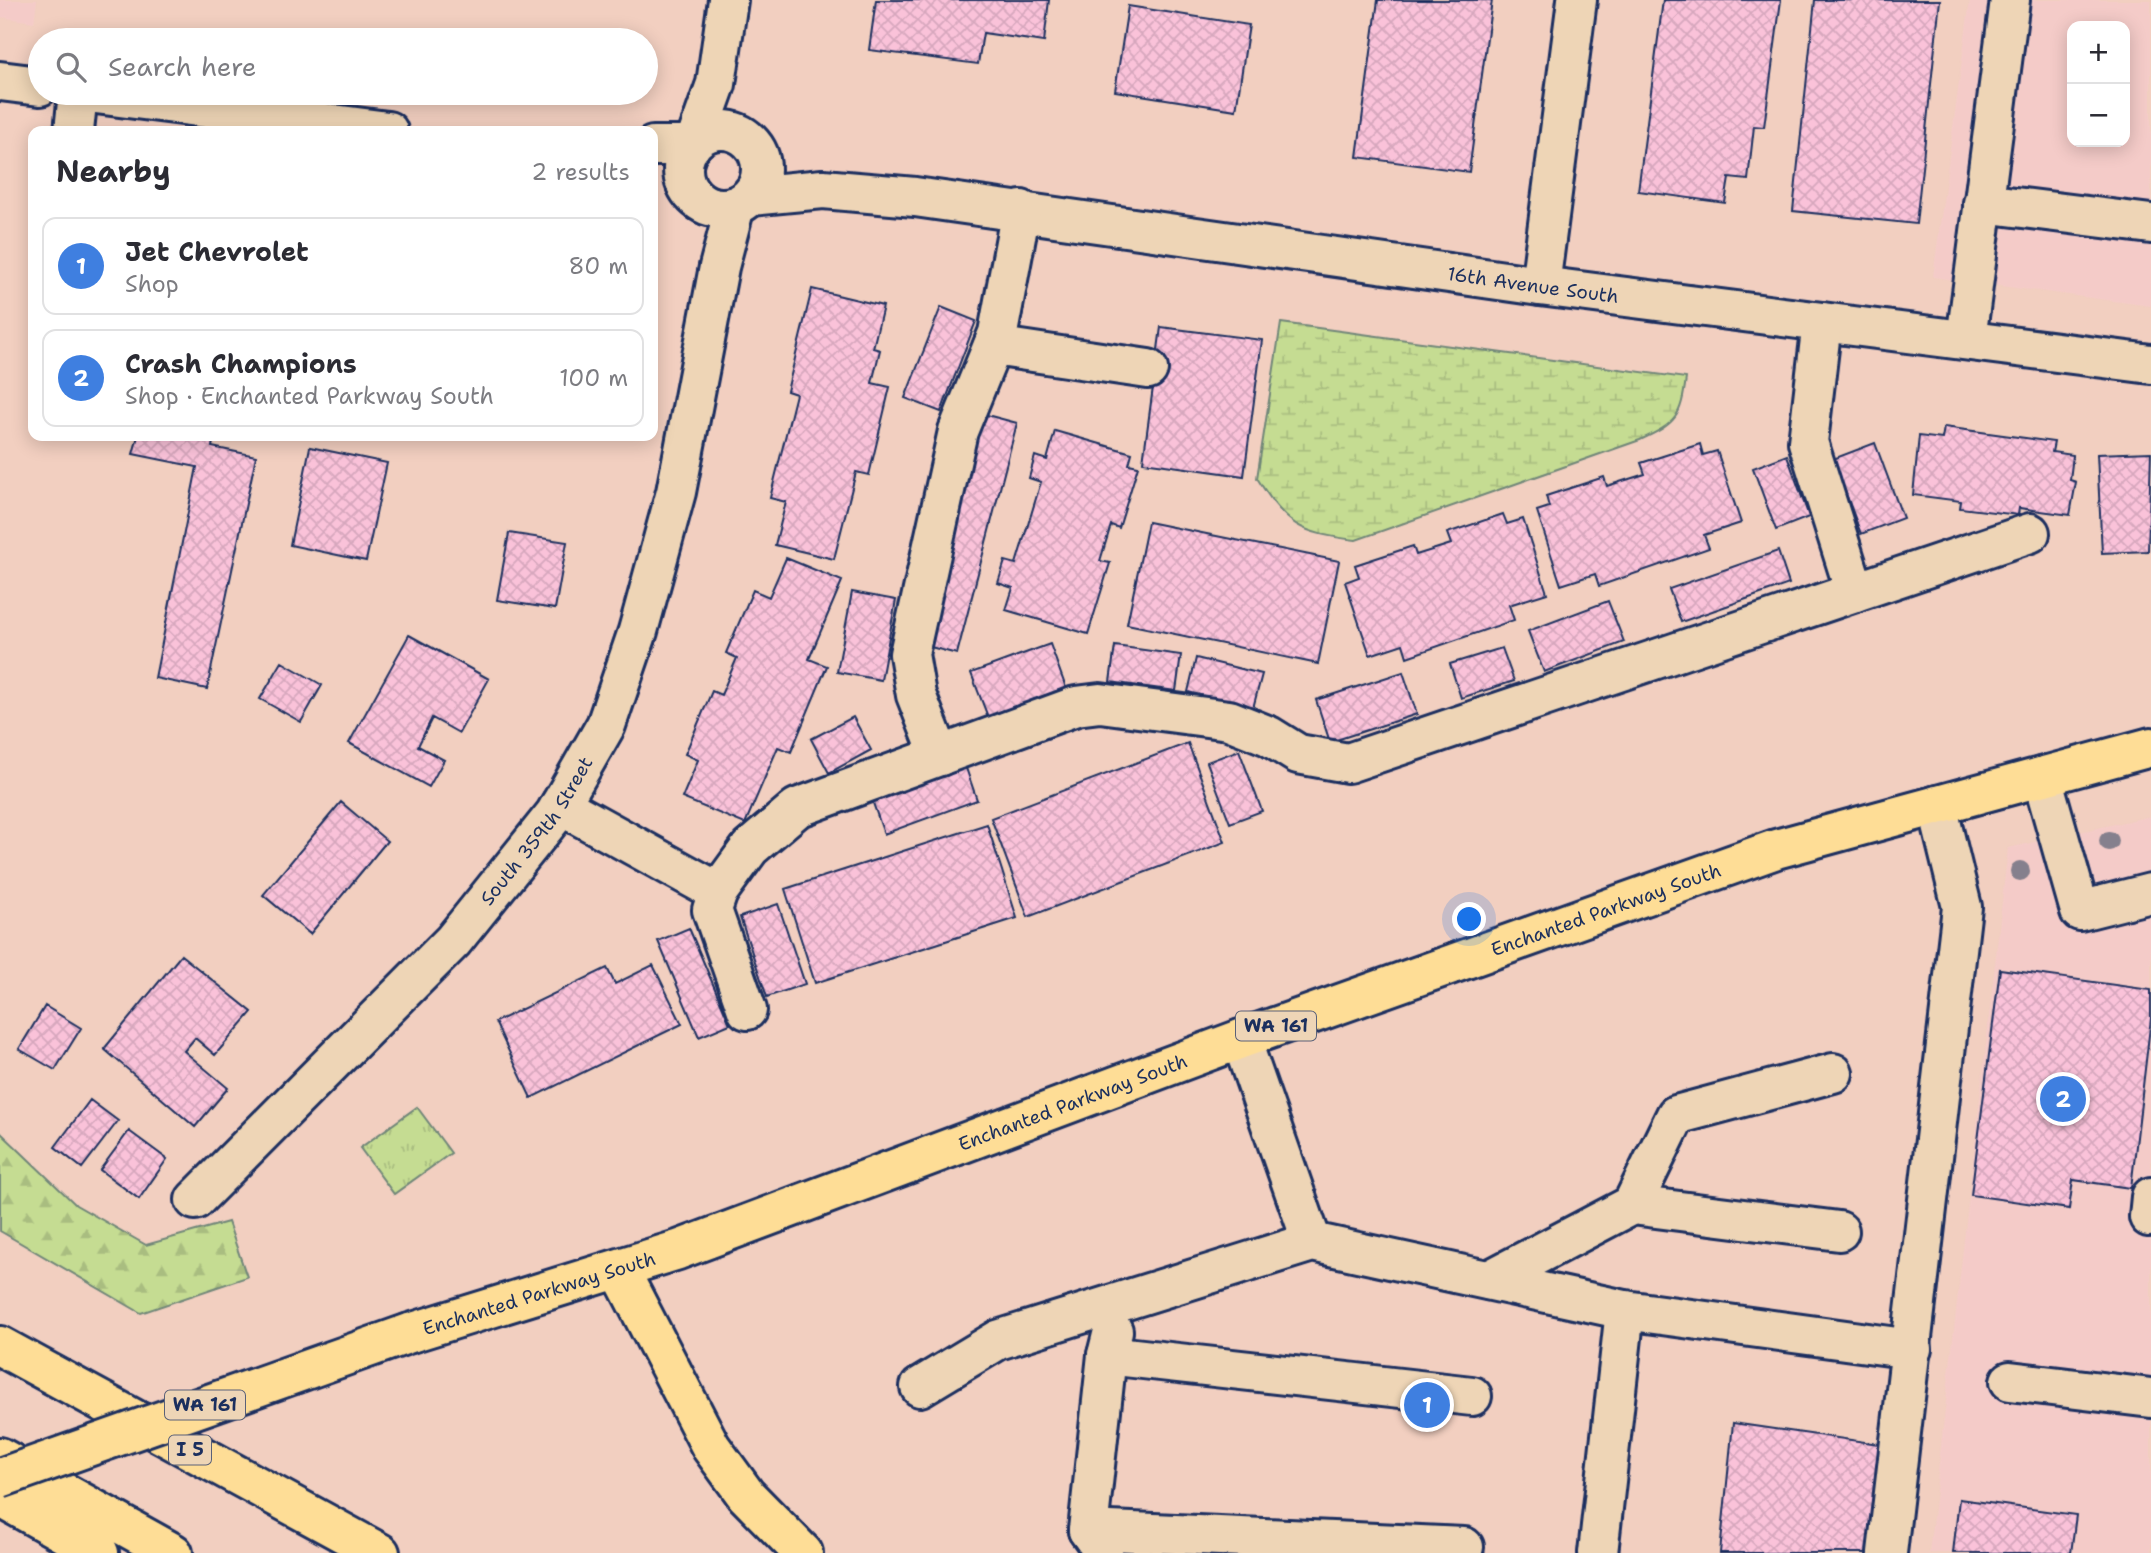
<!DOCTYPE html>
<meta charset="utf-8">
<style>
:root{--surface:#fff;--page:#f2f2f3;--text:#2b2b33;--muted:#7c7c81;--line:#e1e1e2;--accent:#d1495b}
body{margin:0;font-family:"Shantell Sans",sans-serif;background:var(--page);color:var(--text)}
.controls{position:absolute;right:21px;top:21px;display:grid;overflow:hidden;border-radius:14px;box-shadow:0 4px 18px #0003}
.controls button{width:63px;height:63px;display:grid;place-items:center;padding:0;border:0;border-bottom:2px solid var(--line);background:var(--surface);color:var(--text);font:35px sans-serif}
.you{position:absolute;left:1470px;top:920px;width:24px;height:24px;margin:-18px;border:5px solid #fff;border-radius:50%;background:#1a73e8;box-shadow:0 0 0 10px #1a73e833}
.badge{display:grid;place-items:center;width:46px;height:46px;border-radius:50%;background:var(--accent);color:#fff;font-size:23px;font-weight:700}
.pin{position:absolute;translate:-50% -50%;border:4px solid #fff;box-shadow:0 2px 7px #0006}
.list{margin:0;padding:0;list-style:none}
h2{display:flex;justify-content:space-between;align-items:center;height:91px;margin:0;padding:0 28px;font-size:30px}
h2 small{font-size:23px;font-weight:400;color:var(--muted)}
.list li{display:grid;grid-template-columns:46px 1fr auto;gap:21px;align-items:center;box-sizing:border-box;height:98px;margin:0 14px 14px;padding:0 14px;border:2px solid var(--line);border-radius:14px}
.list b{display:block;font-size:26px;white-space:nowrap}
.list p{margin:0;font-size:23px;white-space:nowrap;color:var(--muted)}
.list em{font-size:23px;font-style:normal;color:var(--muted)}
.icon{flex:none;width:38px;height:38px;fill:none;stroke:currentColor;stroke-width:2;stroke-linecap:round;stroke-linejoin:round}
.map{position:relative;flex:none;width:2151px;height:1553px;overflow:hidden}
.search{position:absolute;background:var(--surface);box-shadow:0 4px 18px #0003;left:28px;top:28px;width:630px;height:77px;display:flex;align-items:center;gap:18px;box-sizing:border-box;padding:0 24px;border-radius:38px;color:var(--muted);font-size:26px}
.panel{position:absolute;background:var(--surface);box-shadow:0 4px 18px #0003;left:28px;top:126px;width:630px;height:315px;border-radius:14px}
.map>svg:first-child{display:block}
</style>
<div class="map">
<svg width="2151" height="1553" viewBox="0 0 2151 1553">
<defs>
<pattern id="grass-tufts" width="24" height="20" patternUnits="userSpaceOnUse" patternTransform="scale(1.75)"><rect width="24" height="20" fill="#c5dc92"/><path d="M3 7l-1-3M5 7V3M7 7l1-3M15 17l-1-3M17 17v-4M19 17l1-3" fill="none" stroke="#a9bd80"/></pattern>
<pattern id="forest-firs" width="22" height="20" patternUnits="userSpaceOnUse" patternTransform="scale(1.75)"><rect width="22" height="20" fill="#c5dc92"/><path d="M5 1l3.5 6h-7zM16 11l3.5 6h-7z" fill="#a9bd80"/></pattern>
<pattern id="wetland-marsh" width="20" height="14" patternUnits="userSpaceOnUse" patternTransform="scale(1.75)"><rect width="20" height="14" fill="#c5dc92"/><path d="M1 5h8M5 5V1M11 12h8M15 12V8" fill="none" stroke="#a9bd80"/></pattern>
<pattern id="building-cross-hatch" width="8" height="8" patternUnits="userSpaceOnUse" patternTransform="scale(1.75)"><rect width="8" height="8" fill="#fac2d9"/><path d="M0 0l8 8M0 8l8-8" fill="none" stroke="#d6a7bd"/></pattern>
</defs>
<rect width="100%" height="100%" fill="#f2cfc0"/>
<filter id="ink" filterUnits="userSpaceOnUse"><feTurbulence type="fractalNoise" baseFrequency=".0143" numOctaves="2"/><feDisplacementMap in="SourceGraphic" scale="14" xChannelSelector="R" yChannelSelector="G"/><feConvolveMatrix kernelMatrix="1 2 1 2 8 2 1 2 1" color-interpolation-filters="sRGB"/></filter>
<g filter="url(#ink)">
<!-- built -->
<path fill="#f4cbc8" fill-rule="evenodd" d="M0,0h37l-3,22 -34,-5z
M1970,0h181v306l-218,-29zM2072,26h53v116h-53z
M2151,816v737h-222l79,-705z"/>
<!-- grass -->
<path fill="url(#grass-tufts)" stroke="#708678" stroke-width="2" d="M417,1107l34,46 -57,41 -34,-46z"/>
<!-- forest -->
<path fill="url(#forest-firs)" stroke="#708678" stroke-width="2" d="M0,1132l76,73 70,40 82,-23 19,55 -106,36 -141,-82z"/>
<!-- wetland -->
<path fill="url(#wetland-marsh)" stroke="#708678" stroke-width="2" d="M1281,323l405,55c-5,39 -9,45 -46,62l-284,100c-57,-7 -69,-14 -99,-62z"/>
<!-- building -->
<path fill="url(#building-cross-hatch)" stroke="#1b2f5e" stroke-width="2" d="M876,0h173l-5,42 -61,-9 -5,31 -109,-14z
M1378,0h114l-23,172 -112,-15z
M1663,0h118l-17,127 -10,-1 -6,54 -19,-2 -4,25 -87,-12z
M1815,0h125l-24,224 -123,-13z
M1128,6l121,19 -13,85 -121,-19z
M812,289l71,17 -10,42 7,2 -8,33 18,4 -21,88 -13,-3 -22,87 -59,-14 11,-43 -16,-4 26,-104 -9,-3z
M941,307l35,14 -35,91 -36,-14z
M1161,327l101,13 -18,136 -101,-14z
M983,414l34,9 -60,231 -34,-9z
M1944,427l110,15 -2,10 21,3 -3,25 6,2 -6,33 -51,-7 -1,7 -58,-7 1,-7 -48,-6 6,-59 23,3z
M1055,431l77,22 -3,11 9,2 -19,62 -8,-3 -11,36 10,2 -22,71 -82,-24 7,-22 -15,-5 7,-22 11,3 25,-82 -12,-4 6,-22 12,4z
M138,436h76l-2,11 44,9 -49,233 -52,-11 42,-211 -64,-13z
M1875,443l28,75 -42,16 -28,-75z
M1700,444l3,11 14,-4 24,72 -37,12 5,13 -110,38 -4,-12 -34,11 -24,-74 12,-4 -3,-11 58,-19 3,9 38,-12 -4,-11z
M310,447l77,16 -21,98 -76,-16z
M2151,452l-3,99 -46,2 -5,-99z
M1787,455l22,62 -33,13 -23,-62z
M1503,514l4,10 16,-5 24,74 -38,12 5,15 -107,37 -4,-13 -33,11 -25,-73 14,-5 -4,-12 58,-19 3,9 35,-11 -4,-11z
M1148,522l191,39 -21,103 -191,-40z
M509,533l58,9 -12,67 -58,-9z
M1778,551l11,33 -108,38 -12,-33z
M786,558l56,23 -33,78 18,7 -36,86 -13,-5 -33,77 -63,-26 16,-38 -13,-6 27,-63 9,4 16,-37 -11,-5 27,-63 16,7z
M852,592l44,8 -15,80 -44,-8z
M1608,601l16,41 -80,30 -16,-41z
M409,635l80,44 -30,54 -27,-15 -14,28 26,14 -15,27 -80,-44z
M1050,644l16,44 -78,29 -17,-44z
M1115,646l66,9 -5,36 -66,-9z
M1502,648l12,33 -53,17 -11,-34z
M1196,658l66,16 -9,34 -65,-16z
M282,662l40,23 -21,37 -41,-23z
M1403,672l14,42 -87,28 -14,-42z
M853,717l18,33 -42,23 -18,-34z
M1188,743l37,99 -197,75 -37,-99z
M1239,750l23,61 -32,12 -23,-61z
M966,768l11,32 -93,34 -12,-34z
M341,802l46,39 -77,93 -47,-39z
M987,824l30,94 -202,65 -30,-94z
M778,904l27,80 -38,13 -27,-80z
M689,928l41,96 -31,13 -41,-96z
M181,955l71,57 -37,43 -20,-17 -11,13 44,37 -33,39 -91,-78z
M653,965l29,59 -151,74 -36,-76 112,-54 8,16z
M2000,969l151,21v28l-20,170 -58,-8 -4,29 -98,-14z
M45,1006l36,22 -26,42 -36,-21z
M90,1100l28,21 -36,47 -27,-21z
M129,1131l38,28 -28,40 -39,-29z
M1733,1423l153,22 -15,108h-151z
M1959,1499l117,16 -5,38h-118z"/>
<g fill="none" stroke-linecap="round" stroke-linejoin="round">
<defs>
<g id="minor">
<path d="M0,81l40,5"/>
<path d="M88,93l300,38"/>
<circle cx="722" cy="169" r="39"/>
<path d="M74,131l4,-38"/>
<path d="M696,140l20,-56 12,-84"/>
<path d="M653,146h38"/>
<path id="s1" d="M751,196l72,-7 92,8 625,89 611,78"/>
<path d="M1983,203l168,21"/>
<path d="M1540,286l37,-286"/>
<path d="M1822,322l-14,120 47,150"/>
<path d="M1966,340l44,-340"/>
<path d="M993,346l155,23"/>
<path d="M940,756l-24,-61 -7,-41 49,-223 40,-98 23,-123"/>
<path d="M2042,777l38,134 71,-18"/>
<path d="M560,805l158,87 32,-44 47,-40 279,-102 24,-3 129,17 40,16 29,18 50,9 682,-230"/>
<path d="M718,892l-6,18 35,100"/>
<path d="M1241,1039l71,203"/>
<path id="s2" d="M195,1200l258,-259 102,-127 51,-89 32,-94 38,-139 43,-225 16,-61"/>
<path d="M1632,1205l207,26"/>
<path d="M2149,1217l2,-20"/>
<path d="M1489,1280l143,-75 44,-90 157,-42"/>
<path d="M1107,1355l365,41"/>
<path d="M2010,1381l141,17"/>
<path d="M920,1387l78,-47 314,-98 313,68 287,39"/>
<path d="M1088,1530l376,17"/>
<path d="M1103,1551l-15,-21 19,-175 6,-24"/>
<path d="M1598,1553l27,-243"/>
<path d="M1887,1553l75,-646 -25,-102"/>
</g>
<g id="major">
<path id="s3" d="M410,1333l268,-83 563,-211 535,-190 375,-102"/>
</g>
<path id="highway" d="M619,1269l92,178 35,48 57,58
M0,1346l380,207
M0,1457l173,96
M0,1497l99,56"/>
</defs>
<!-- minor casing -->
<use href="#minor" stroke="#1b2f5e" stroke-width="44"/>
<!-- major casing -->
<use href="#major" stroke="#1b2f5e" stroke-width="44"/>
<!-- highway casing -->
<use href="#highway" stroke="#1b2f5e" stroke-width="44"/>
<!-- minor -->
<use href="#minor" stroke="#eed5b6" stroke-width="38"/>
<!-- major -->
<use href="#major" stroke="#fedd96" stroke-width="38"/>
<!-- highway -->
<use href="#highway" stroke="#fedd96" stroke-width="38"/>
<defs>
<path id="major-bridge" d="M0,1478l410,-145"/>
</defs>
<!-- major-bridge casing -->
<use href="#major-bridge" stroke="#1b2f5e" stroke-width="44" stroke-linecap="butt"/>
<!-- major-bridge -->
<use href="#major-bridge" stroke="#fedd96" stroke-width="38"/>
</g>
<!-- trees -->
<g fill="#85808d">
<circle cx="2109" cy="841" r="10"/>
<circle cx="2020" cy="871" r="10"/>
</g>
</g>
<g text-anchor="middle" stroke-width="6" stroke-linejoin="round" paint-order="stroke">
<!-- shield labels -->
<g fill="#eed5b6" stroke="#5a6178" stroke-width="2">
<rect x="1236" y="1011.5" width="80" height="29" rx="5"/>
<rect x="165" y="1390.5" width="80" height="29" rx="5"/>
<rect x="169" y="1435.5" width="42" height="29" rx="5"/>
</g>
<g font-size="18" font-weight="bold" fill="#1b2f5e">
<text x="1276" y="1032">WA 161</text>
<text x="205" y="1411">WA 161</text>
<text x="190" y="1456">I 5</text>
</g>
<!-- street labels -->
<g font-size="19" fill="#1b2f5e" stroke="#eed5b6">
<text dy="7" stroke="none"><textPath href="#s1" startOffset="789">16th Avenue South</textPath></text>
<text dy="7" stroke="none"><textPath href="#s2" startOffset="504">South 359th Street</textPath></text>
<text dy="7" stroke="none"><textPath href="#s3" startOffset="1269">Enchanted Parkway South</textPath></text>
<text dy="7" stroke="none"><textPath href="#s3" startOffset="702">Enchanted Parkway South</textPath></text>
<text dy="7" stroke="none"><textPath href="#s3" startOffset="135">Enchanted Parkway South</textPath></text>
</g>
</g>
</svg>
<div class="controls">
<button>+</button>
<button>−</button>
</div>
<div class="you"></div>
<div class="pin badge" style="left:1427px;top:1405px;background:#3f7fe0">1</div>
<div class="pin badge" style="left:2063px;top:1099px;background:#3f7fe0">2</div>
<div class="search"><svg class="icon" aria-label="search" viewBox="0 0 24 24"><circle cx="10" cy="10" r="6"/><path d="M15 15l6 6"/></svg>Search here</div>
<section class="panel">
<h2>Nearby<small>2 results</small></h2>
<ul class="list">
<li><span class="badge" style="background:#3f7fe0">1</span><div><b>Jet Chevrolet</b><p>Shop</p></div><em>80 m</em></li>
<li><span class="badge" style="background:#3f7fe0">2</span><div><b>Crash Champions</b><p>Shop · Enchanted Parkway South</p></div><em>100 m</em></li>
</ul>
</section>
</div>
